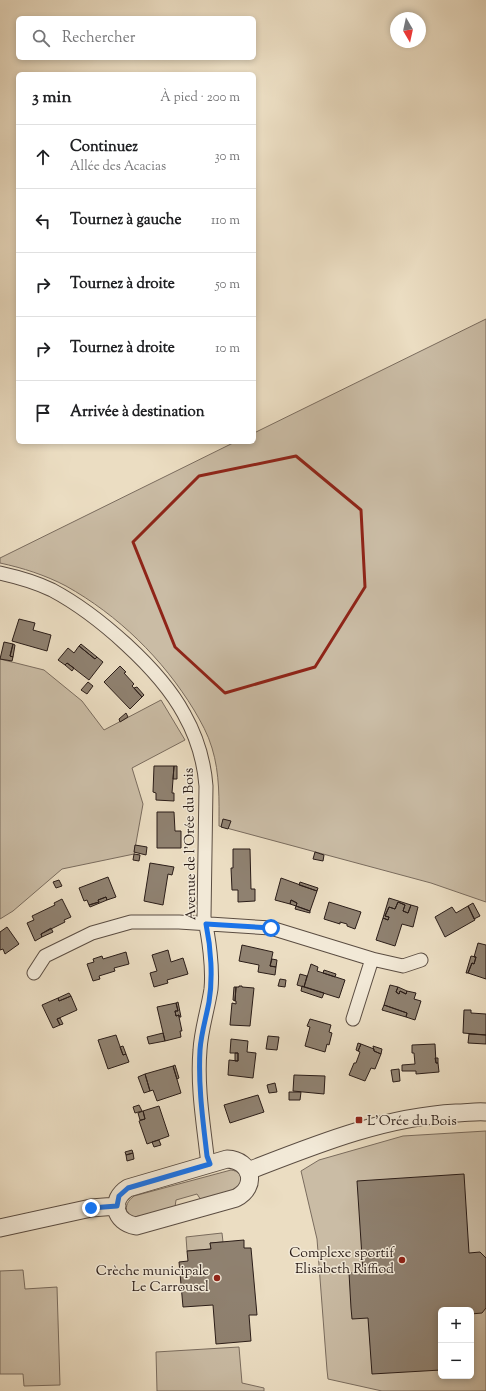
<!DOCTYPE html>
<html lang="fr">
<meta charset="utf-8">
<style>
:root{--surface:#fff;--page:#f6f6f6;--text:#202124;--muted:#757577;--line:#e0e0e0}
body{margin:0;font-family:"Sorts Mill Goudy",serif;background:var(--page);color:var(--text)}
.controls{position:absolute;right:12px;bottom:12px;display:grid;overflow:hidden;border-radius:6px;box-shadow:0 2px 6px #0003}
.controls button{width:36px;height:36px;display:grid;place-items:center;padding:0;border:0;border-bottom:1px solid var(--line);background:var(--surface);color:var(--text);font:20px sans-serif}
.compass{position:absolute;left:390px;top:12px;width:36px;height:36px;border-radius:50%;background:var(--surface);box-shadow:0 2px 6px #0003;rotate:171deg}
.stop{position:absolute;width:12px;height:12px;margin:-9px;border:3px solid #1a73e8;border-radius:50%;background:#fff}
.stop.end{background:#1a73e8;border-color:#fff;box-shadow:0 1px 4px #0008}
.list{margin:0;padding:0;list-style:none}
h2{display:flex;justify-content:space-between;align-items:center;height:52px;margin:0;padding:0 16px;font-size:17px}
h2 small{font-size:13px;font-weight:400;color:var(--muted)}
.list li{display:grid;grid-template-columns:26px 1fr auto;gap:12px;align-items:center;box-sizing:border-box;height:64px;padding:0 16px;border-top:1px solid var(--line)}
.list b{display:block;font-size:15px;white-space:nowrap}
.list p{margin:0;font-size:13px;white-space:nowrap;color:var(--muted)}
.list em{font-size:13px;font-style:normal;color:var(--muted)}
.icon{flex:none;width:22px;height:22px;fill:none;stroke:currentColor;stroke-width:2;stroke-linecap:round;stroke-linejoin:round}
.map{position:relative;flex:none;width:486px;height:1391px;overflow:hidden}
.search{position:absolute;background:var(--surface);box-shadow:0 2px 6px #0003;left:16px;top:16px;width:240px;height:44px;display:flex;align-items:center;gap:10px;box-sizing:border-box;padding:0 14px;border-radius:6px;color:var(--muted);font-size:15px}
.panel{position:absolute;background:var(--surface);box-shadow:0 2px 6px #0003;left:16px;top:72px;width:240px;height:372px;border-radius:6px}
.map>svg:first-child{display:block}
</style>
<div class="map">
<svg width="486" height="1391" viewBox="0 0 486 1391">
<rect width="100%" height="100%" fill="#ebddc2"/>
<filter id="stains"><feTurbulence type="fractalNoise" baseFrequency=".005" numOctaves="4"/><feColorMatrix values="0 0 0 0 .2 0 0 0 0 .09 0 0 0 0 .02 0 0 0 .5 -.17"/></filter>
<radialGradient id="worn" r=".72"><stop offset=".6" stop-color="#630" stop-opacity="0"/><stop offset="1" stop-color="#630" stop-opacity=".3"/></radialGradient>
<!-- green -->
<path fill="#cabca5" stroke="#7a6c5e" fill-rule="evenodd" d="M486,319v583l-55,-19 -212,-57c0,-26 1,-52 -7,-78 -4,-14 -11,-26 -18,-38 -31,-51 -76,-95 -128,-124 -21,-11 -43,-18 -66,-23v-5l235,-116h19v-9z
M0,659l44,11 38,31 22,29 57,-30 24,40 -53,28 11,36 -9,50 -72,15 -49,42 -13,8z
M486,1131v260h-104l-54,-12 -1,-9 -10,-131 -16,-68 18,-11 84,-24zM441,1310h30v66h-30z
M231,1170c7,1 10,4 11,11l-6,9 -35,10 -4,-6 -21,6 -1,7 -35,9 -7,1 -6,-4c-2,-8 1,-12 7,-17z
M222,1233l1,9 -13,1 1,6 -24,2 -1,-14z
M23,1270l2,19 32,-2 3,98 -36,1 -1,-12h-23v-103z
M239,1347l3,36 22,5v3h-107l-1,-39z"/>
<!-- building -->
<path fill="#8f8170" stroke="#2b1d18" d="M19,619l16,4 -2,7 18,5 -4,16 -35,-10z
M4,642l9,2 -3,12 3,1 -1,4 -12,-2z
M13,644l2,1 -2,12 -3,-1z
M81,644l16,13 -2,2 -16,-13z
M79,646l16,13 2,-2 6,5 -14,18 -22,-17 -2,2 -7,-5 10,-12 6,5z
M67,663l7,5 -2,3 -7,-6z
M120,666l6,6 -2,1 10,11 -2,2 10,11 -12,12 -26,-27z
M88,682l5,4 -6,8 -6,-4z
M137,687l7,8 -2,2 -8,-9z
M126,713l2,4 -8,5 -1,-3z
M154,766h20l-2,27h2v8l-18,-1v-7l-3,-1z
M174,766h3v13h-4z
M157,812h17l1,19h6v17h-24z
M223,819l8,2 -3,8 -7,-2z
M135,845l12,2 -1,8 -12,-3z
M233,849h17l1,40h4v12l-17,1v-12h-6l-1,-22h2z
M315,852l9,3 -1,6 -10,-2z
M134,854l6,1 -1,6 -6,-1z
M150,863l24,4 -2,8 -4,-1 -5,31 -19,-4z
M108,877l8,20 -9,3 -1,-3 -8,3 1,2 -10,3 -2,-5 -3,1 -5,-13z
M281,878l36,13 -7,20 -14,-5 1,-3 -6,-3 -1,4 -15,-4z
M59,880l3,6 -6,2 -3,-6z
M300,882l18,6 -1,3 -18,-6z
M106,897l1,3 -17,7 -1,-2 10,-3 -1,-2z
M389,898l22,7 -3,8 -5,-2 2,-6 -7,-3 -3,7 -6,-2 -4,9 4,1 -1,3 -5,-2z
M62,899l9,18 -7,3 1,2 -24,12 1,3 -7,4 -8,-18 7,-3 -2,-4 23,-11 -1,-2z
M291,900l6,3 -1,3 -6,-2z
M329,902l32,10 -6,17 -8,-3v-2l-7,-2v2l-16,-5z
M398,902l7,3 -2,6 5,2 3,-8 7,2 -5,20 -11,-3 -7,22 -19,-6 7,-22 5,2 1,-3 -4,-1 4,-9 6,2z
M473,903l7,13 -6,3 -6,-13z
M296,906l14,5v2l-15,-4z
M468,906l7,14 -30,17 -10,-20 17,-10 4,6z
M7,927l12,17 -14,10 -2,-5 -3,1v-18z
M51,928l2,4 -11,5 -1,-3z
M478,943l8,2v34l-18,-6 4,-10 2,1 2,-7h-2z
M242,945l31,7 -3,14 6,1 -1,8 -17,-3 1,-7 -20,-4z
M168,950l3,12 12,-4 5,16 -21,6 1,3 -14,4 -4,-14 7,-2 -5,-16z
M126,952l3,12 -15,4 1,3 -16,5 1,3 -7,2 -6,-17 7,-2 -1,-3 9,-3 1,3z
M471,956l5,1 -2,7 -2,-1 -4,10h-2z
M272,959l5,1 -1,7 -6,-1z
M311,964l7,3 -1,4 28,9 -6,18 -35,-11z
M324,970l12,4 -1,3 -12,-4z
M300,974l7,2 -3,11 -7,-2z
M280,979l6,1 -1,7 -7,-1z
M390,985l8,2 -2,5 3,2 1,-3 6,3 1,-3 9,2 -2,6 7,2 -6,19 -9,-3 1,-4 -23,-8z
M239,986h3v1l12,1 -4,38 -20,-1 2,-22 4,1v-3h-1l1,-14h3z
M302,986l22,7 -2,5 -21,-7z
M234,987h2l-1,14 -2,-1z
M398,987l9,4 -1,3 -6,-3 -1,3 -3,-2z
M69,993l2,3 -12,5 -1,-3z
M71,996l6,14 -20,9 3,6 -7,3 -11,-23 16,-7 1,3z
M178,1002l3,15h-2v-2l-3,1 -1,-5h3l-2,-8z
M176,1003l2,8h-3l1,5 3,-1v2l3,14h-2l1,6 -16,4 -8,-34z
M384,1005l23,8 -1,4 -24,-7z
M464,1010h7v3l15,1v21l-23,-2z
M60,1018l3,6 -3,1 -3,-6z
M310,1019l21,6 -2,7 3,1 -3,12 -2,-1 -2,8 -20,-6 5,-19 -3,-1z
M163,1033l2,8 -16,3 -2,-7z
M469,1034l17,1v9l-18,-1z
M116,1035l7,20 3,-1 3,8 -21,7 -10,-29z
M268,1036l11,1 -2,13 -11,-1z
M231,1039l17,2 -1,11 9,1 -3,25 -25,-3 1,-15 9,1v-8h-8z
M358,1043l3,1 -3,7 -2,-1z
M361,1044l13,5v2l7,3 -6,15 -4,-1 -6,13 -16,-6 5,-12h2l4,-11 -2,-1z
M435,1044l1,19h2l1,9 -23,2v-3h-14v-6l13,-1 -1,-11h-2v-8z
M123,1046l3,8 -3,1 -3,-8z
M373,1046l9,3 -1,5 -7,-3z
M235,1053h3v8h-3z
M435,1058h3v5h-2z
M175,1065l4,13 -2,1 -4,-13z
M173,1066l8,27 -24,8 -4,-11 -3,1 -5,-17z
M399,1069l1,12 -7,1 -2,-12z
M145,1074l5,17 -6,2 -6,-16z
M294,1075l31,1 -1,18 -31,-3z
M275,1083l2,9 -8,1 -2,-8z
M289,1092h12l-1,8h-11z
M258,1095l6,17 -34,11 -6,-18z
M139,1105l3,6 -7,2 -2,-6z
M159,1106l10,30 -22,8 -8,-23 6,-2 -2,-8z
M143,1111l2,8 -5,1 -2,-7z
M159,1140l2,5 -7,2 -2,-5z
M132,1150l1,3 -7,2 -1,-3z
M133,1153l1,6 -7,2 -1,-6z
M464,1174l5,79 11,-1 6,6v50l-4,5 -11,1v-4h-30v60l-69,4 -4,-56 -16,1 -1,-11 -2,-35 14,-1 -6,-91z
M244,1240v8h7l6,67h-8l2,26 -35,3 -3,-39 -30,2 -4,-45 9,-1 -1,-10 24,-2 -1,-6z
M471,1344l2,23 -2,1z"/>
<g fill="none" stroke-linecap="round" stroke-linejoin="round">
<defs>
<path id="minor" d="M0,573c18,4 36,9 52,17 45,24 108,79 132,124 13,23 20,46 22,72l-2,131c5,20 9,52 7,72 -3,20 -10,41 -11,61 -3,35 3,71 7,106l3,8
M34,973l11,-17 47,-23 39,-11h48l92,6 101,31 31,7 18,-6
M353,1019l19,-60"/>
<path id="tertiary" d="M227,1159c25,1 31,28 9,39l-100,28c-22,-4 -27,-26 -8,-38z
M248,1171c67,-26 135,-54 208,-58 10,0 20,-2 30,-1
M0,1228l91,-20 26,-2"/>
</defs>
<!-- minor casing -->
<use href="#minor" stroke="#5b4d42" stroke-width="15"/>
<!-- tertiary casing -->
<use href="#tertiary" stroke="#5b4d42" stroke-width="19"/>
<!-- minor -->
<use href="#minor" stroke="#f2e9d7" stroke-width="13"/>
<!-- tertiary -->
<use href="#tertiary" stroke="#f2e9d7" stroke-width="17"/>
</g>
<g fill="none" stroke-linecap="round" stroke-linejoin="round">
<!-- route -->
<path stroke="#1a73e8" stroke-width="5" d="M91,1208l26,-2 2,-10 9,-8 82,-24 -3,-8c-4,-35 -9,-70 -7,-106 1,-16 6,-32 9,-48 4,-24 2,-54 -3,-78l65,4"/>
</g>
<!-- marked area -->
<path fill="none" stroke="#8f2418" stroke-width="3" stroke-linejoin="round" d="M296,456l65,54 4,77 -50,80 -90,26 -50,-46 -42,-105 66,-66z"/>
<!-- markers -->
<g fill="#8f2418" stroke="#f2e9d7" stroke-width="1.5">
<rect x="355" y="1116" width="8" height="8" rx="2"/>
<circle cx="402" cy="1260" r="4"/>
<circle cx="217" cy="1278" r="4"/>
</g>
<g text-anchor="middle" stroke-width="3" stroke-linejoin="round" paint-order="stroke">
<!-- street labels -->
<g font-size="14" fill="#2b1d18" stroke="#f2e9d7">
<text transform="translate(189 844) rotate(-91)" y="5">Avenue de l'Orée du Bois</text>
</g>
<!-- poi labels -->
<g font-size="14" fill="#2b1d18" stroke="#f2e9d7" text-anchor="end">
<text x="367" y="1125" text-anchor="start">L'Orée du Bois</text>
<text x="394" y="1257">Complexe sportif<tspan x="394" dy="16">Elisabeth Riffiod</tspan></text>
<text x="209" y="1275">Crèche municipale<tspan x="209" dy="16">Le Carrousel</tspan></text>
</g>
</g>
<rect width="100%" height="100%" filter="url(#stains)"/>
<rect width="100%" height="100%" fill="url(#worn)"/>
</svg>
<div class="controls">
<button>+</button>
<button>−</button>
</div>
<svg class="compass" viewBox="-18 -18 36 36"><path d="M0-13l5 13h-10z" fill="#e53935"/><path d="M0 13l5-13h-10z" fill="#757577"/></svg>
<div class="stop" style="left:271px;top:928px"></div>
<div class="stop end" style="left:91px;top:1208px"></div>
<div class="search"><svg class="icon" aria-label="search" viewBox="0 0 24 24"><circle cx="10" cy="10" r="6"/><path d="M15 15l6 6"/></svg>Rechercher</div>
<section class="panel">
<h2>3 min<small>À pied · 200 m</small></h2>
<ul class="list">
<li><svg class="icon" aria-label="ahead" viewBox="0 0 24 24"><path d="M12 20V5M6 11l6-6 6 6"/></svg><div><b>Continuez</b><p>Allée des Acacias</p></div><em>30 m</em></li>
<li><svg class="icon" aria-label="left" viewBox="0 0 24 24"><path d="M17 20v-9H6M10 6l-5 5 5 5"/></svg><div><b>Tournez à gauche</b></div><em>110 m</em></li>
<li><svg class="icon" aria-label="right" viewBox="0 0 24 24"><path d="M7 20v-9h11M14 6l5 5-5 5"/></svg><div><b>Tournez à droite</b></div><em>50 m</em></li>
<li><svg class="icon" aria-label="right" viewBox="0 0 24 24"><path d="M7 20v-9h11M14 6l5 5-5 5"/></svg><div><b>Tournez à droite</b></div><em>10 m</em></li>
<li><svg class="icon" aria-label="arrive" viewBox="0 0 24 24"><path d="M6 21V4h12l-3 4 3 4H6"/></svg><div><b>Arrivée à destination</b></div></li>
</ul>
</section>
</div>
